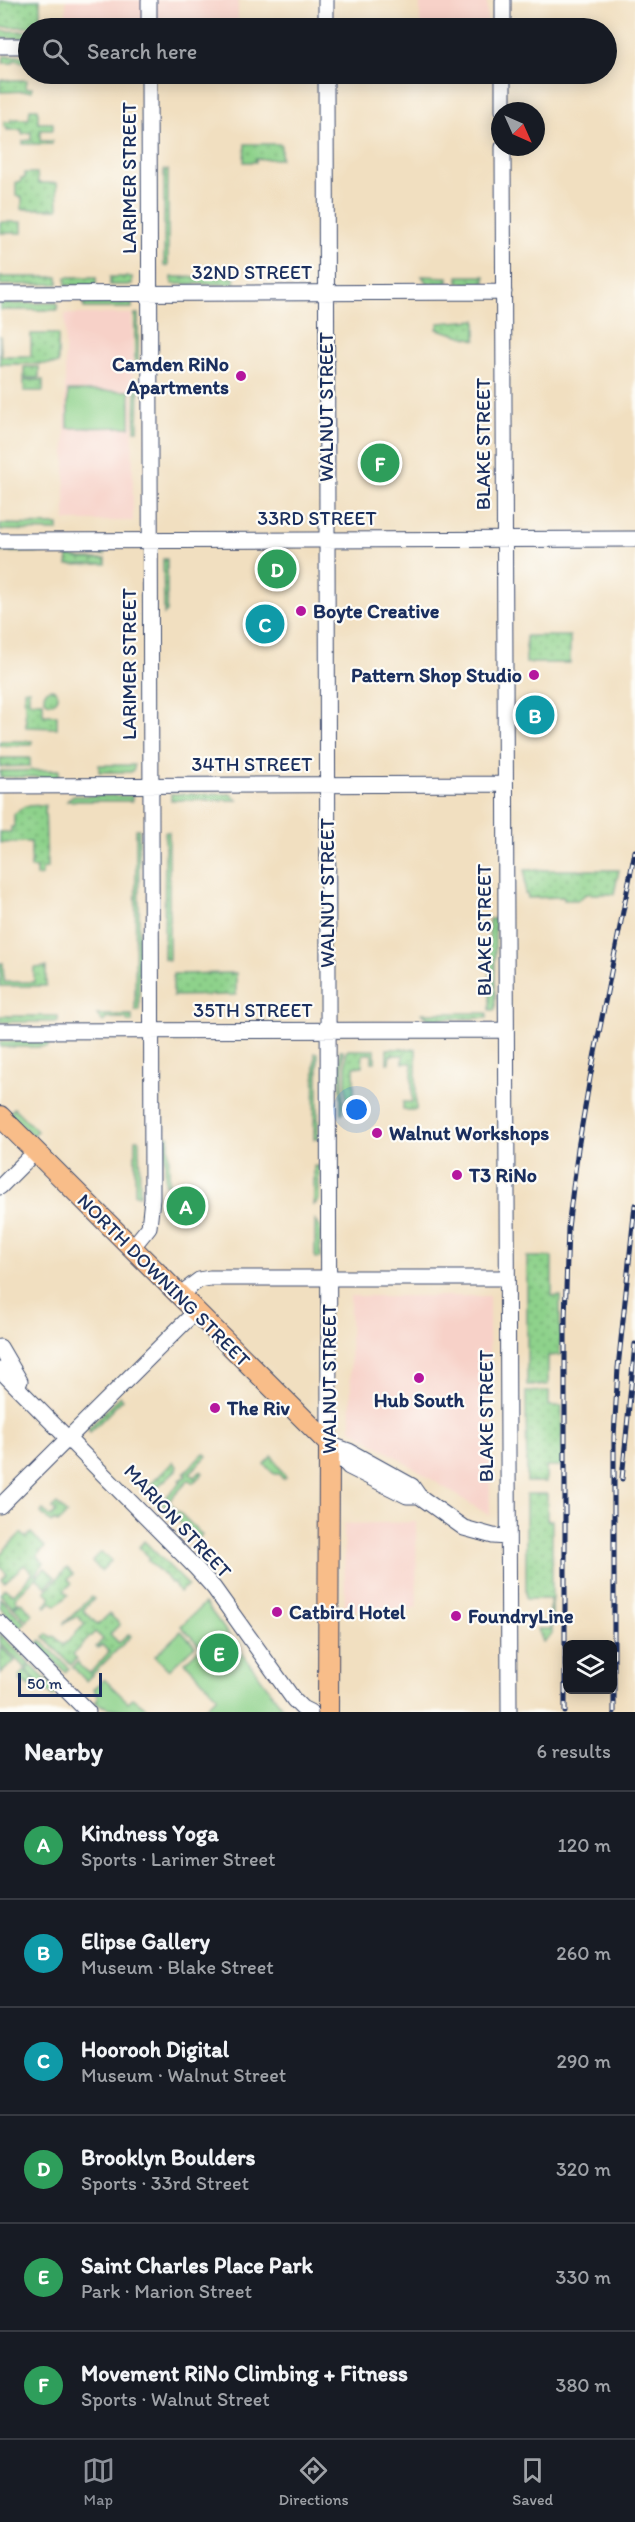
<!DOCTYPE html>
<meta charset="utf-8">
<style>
:root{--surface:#171b24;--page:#242831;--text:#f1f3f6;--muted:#9ea1a6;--line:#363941;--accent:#8c9099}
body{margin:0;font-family:Itim,sans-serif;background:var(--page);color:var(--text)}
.controls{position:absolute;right:18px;bottom:18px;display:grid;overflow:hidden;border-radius:9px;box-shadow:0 3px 15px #0003}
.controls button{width:54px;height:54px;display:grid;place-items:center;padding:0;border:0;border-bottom:2px solid var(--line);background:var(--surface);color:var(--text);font:30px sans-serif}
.compass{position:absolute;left:491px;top:102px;width:54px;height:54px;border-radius:50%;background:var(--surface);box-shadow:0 3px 15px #0003;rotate:135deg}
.scale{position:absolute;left:18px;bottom:15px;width:84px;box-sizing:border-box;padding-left:6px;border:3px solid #1b2f5e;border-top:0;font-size:16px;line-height:21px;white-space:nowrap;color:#1b2f5e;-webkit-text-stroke:4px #fdfcf7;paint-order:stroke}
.you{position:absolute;left:357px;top:1110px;width:21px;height:21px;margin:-15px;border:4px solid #fff;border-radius:50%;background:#1a73e8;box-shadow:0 0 0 9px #1a73e833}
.badge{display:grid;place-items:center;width:39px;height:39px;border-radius:50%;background:var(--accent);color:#fff;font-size:20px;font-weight:700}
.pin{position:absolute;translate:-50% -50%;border:3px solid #fff;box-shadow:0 2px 6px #0006}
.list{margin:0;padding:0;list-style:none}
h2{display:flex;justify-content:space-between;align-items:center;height:78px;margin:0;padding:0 24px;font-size:26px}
h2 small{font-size:20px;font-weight:400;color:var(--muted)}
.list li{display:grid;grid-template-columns:39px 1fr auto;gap:18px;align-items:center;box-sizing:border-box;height:108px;padding:0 24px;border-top:2px solid var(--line)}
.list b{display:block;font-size:22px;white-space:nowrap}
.list p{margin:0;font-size:20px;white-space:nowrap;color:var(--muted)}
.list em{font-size:20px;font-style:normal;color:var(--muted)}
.icon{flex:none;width:33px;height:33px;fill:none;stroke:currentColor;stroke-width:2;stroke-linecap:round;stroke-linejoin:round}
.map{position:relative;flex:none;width:635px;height:1712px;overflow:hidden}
.search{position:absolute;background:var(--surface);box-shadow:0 3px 15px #0003;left:18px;right:18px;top:18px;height:66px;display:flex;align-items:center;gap:15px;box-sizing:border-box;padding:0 21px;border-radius:33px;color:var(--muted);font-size:22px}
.sheet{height:726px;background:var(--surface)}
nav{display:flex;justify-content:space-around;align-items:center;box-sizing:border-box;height:84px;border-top:2px solid var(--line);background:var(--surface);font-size:16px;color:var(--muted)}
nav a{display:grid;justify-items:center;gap:3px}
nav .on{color:var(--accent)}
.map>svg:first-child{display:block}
</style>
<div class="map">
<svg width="635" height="1712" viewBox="0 0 635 1712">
<defs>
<pattern id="grass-dots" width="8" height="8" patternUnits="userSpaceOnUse" patternTransform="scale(1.5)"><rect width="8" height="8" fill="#8ed28b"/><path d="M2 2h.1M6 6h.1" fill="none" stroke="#73ab75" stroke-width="1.8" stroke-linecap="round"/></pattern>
</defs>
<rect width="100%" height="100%" fill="#fdfcf7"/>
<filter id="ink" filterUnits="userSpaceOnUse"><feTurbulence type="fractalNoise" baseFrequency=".0167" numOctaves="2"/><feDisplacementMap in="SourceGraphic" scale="12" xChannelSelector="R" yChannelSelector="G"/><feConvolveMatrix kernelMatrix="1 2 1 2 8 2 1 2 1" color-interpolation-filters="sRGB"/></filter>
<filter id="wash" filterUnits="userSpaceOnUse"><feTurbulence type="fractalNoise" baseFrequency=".008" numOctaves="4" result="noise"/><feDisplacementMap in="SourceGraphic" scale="24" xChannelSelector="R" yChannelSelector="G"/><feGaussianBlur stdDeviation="1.35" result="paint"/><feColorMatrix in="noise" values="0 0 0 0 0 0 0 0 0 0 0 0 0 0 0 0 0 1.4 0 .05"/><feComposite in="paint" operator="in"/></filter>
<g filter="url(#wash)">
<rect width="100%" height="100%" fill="#f1dfc0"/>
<!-- built -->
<path fill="#f7d1c8" d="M66,0h172v28h-172z
M420,0h67v28h-67z
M65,314h67l1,207h-68z
M350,1296h139l1,220 -139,-87z
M416,1522l1,86 -72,2 -1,-86z"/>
<!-- grass -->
<path fill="url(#grass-dots)" stroke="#548074" stroke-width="1.5" d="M40,0v27h-40v-26z
M0,31h28v7h-28z
M4,56h24v7l-14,-3 -1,3h-10z
M0,80h27l-1,8h6v3l-32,1z
M30,109h8v14h15v7h-13v11h12v3h-29v-3l8,-1v-8l-9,2v-4h-15v-3h-3v-5h7v-3h18z
M245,144h36v15h-25v3h-12z
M164,170h4v96h-4z
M25,173h12l1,10h19l1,26h-36v-12l-6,-1v-14h5v-4h4z
M0,222h22v11h-22z
M422,276l26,1v6h-21z
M458,276h27v7h-27z
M0,277h58v7l-58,1z
M66,277h30v8h-30z
M110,277h22v8h-22z
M172,277h63l-1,7h-62z
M58,303v7h-58v-6z
M83,303h49v5h-48z
M135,314h3v51l-3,3z
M476,320v20l-39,-11 2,-6z
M31,334h27v30h-58v-29l1,21h30z
M24,367h15v11h-15z
M24,380h19v11h-19z
M136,383l3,2 -1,45h-3z
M0,524l58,1v6l-58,-1z
M69,549h33l3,6 -36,-3z
M0,550h57v2h-57z
M68,556l14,3h24v5l-39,1z
M163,559h4v53l-3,2z
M526,636h44v27h-44z
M44 696a7 7 0 1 1 14 0a7 7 0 1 1-14 0Z
M24,690h5v12h14v13h14v13l-31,-1z
M0,741h32v4l-32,1z
M0,758h30v8l-30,1z
M99,765h35v4l-3,3h-32z
M59,770v7h-59v-6z
M171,794h60l6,6h-66z
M72,796h60v5h-65z
M45,805l2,63 -5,1v6l-6,1v-8h-5v-26l-31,1v-11h11v-5h3v-13l11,-8z
M136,829h3v182h-4z
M165,832h4v128l-5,-1z
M525,870h94l-5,24h-28l-8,6h-14v-3l-36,1 -1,-4h-2z
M489,919h6v91h-5z
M0,963h3l1,19h30v-14l12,-1v19h-46z
M236,973v22l-63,1v-22z
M422,1013h65v5l-59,1z
M97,1015h35v7h-3l-4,-4h-17l-5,4z
M0,1016h58v6h-58z
M0,1042h48v5h-48z
M387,1049h29v61h-13v-8h9v-39h-9v-8h-13l-1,8h-2z
M340,1050h3v63h-2z
M348,1050h27v12h-3v-8h-9l-1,12 -8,1v34l9,1v9h-17v-59z
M315,1053h3v86h-4z
M14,1108l23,23 -4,5 -24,-23z
M165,1136h4v49h-4z
M135,1139h4l1,56 -5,-1z
M314,1166h5v34l-5,5z
M315,1220l5,7v31h-5z
M527,1257h25v39h8v59l-12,1v29h-21z
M549,1391v15h13v60h-16v16h-19l-1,-90z
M120,1396l3,3 -33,33 -2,-3z
M204,1453l3,3 -17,17 4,4 7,-6 2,2 -10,10 -4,-3 -20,21 6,7 -4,4 -13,-12 2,-2 3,2 18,-18 -2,-2 7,-4 -2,-3z
M272,1456l14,21 -3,2 -4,-5h-5l-10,-10z
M173,1462l4,4 -1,4 -21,19 5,8 -3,3 -11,-11z
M526,1494h21v26h5v114l-9,8 -5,-13h12v-30h-24z
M57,1504l10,10 -10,9 -3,-3 -3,3 -10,-10 2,-3 8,7 5,-5 -4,-4z
M177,1510l25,25 -5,5 -24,-25z
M21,1533l5,5 5,-5 14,14 -8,9 7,7 -9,11 2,2 8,-8 10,9 -9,10 -10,-10 -21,21 3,4 -5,5 -13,-13 5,-5 9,5 19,-21 -9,-8 -19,17 -3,-3 5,-5 -7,-7v-13z
M144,1541l44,44 -9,7 -6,-10 -2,1 -7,-9 -1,1 -15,-15 2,-2 -11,-11z
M101,1552l10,9 -10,10 -9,-10z
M67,1568l6,6 -5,5 4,4 -8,8 4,4 -12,11 -5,-4 -5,5 -1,-2 6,-8 -6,-6z
M92,1597l2,2 -11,11 15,15 11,-11 11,10 -10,10 9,9 10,-9 2,2 -45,45 -13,-14 5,-5 2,4 10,7 19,-21 -7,-7 -4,3 -2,-1 7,-8 -8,-7 -22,22 4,5 -6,6 -27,-28 3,-3 4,4 3,-2 10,9 21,-21 -8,-8 -14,8z
M0,1598l25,25 -5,5 -20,-21z
M20,1602l3,1 9,11 -5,7 -13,-13z
M0,1634l30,30 -5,4 -25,-25z
M41,1640l28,28 -4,4 -28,-28z
M0,1646l15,15 -15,13z
M31,1665l27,27 -5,5 -27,-27z
M25,1671l11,12 -5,4 -11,-7 2,-1 -3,-3z"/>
<!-- green -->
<path fill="#8ed28b" stroke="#548074" stroke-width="1.5" d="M68,391h62v36l-62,1z
M205,1603l81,109h-85l16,-16 -32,-34 16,-15 -20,-21z
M181,1631l14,15 -26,24 -14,-14z
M104,1679l24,23 5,-4 15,11 11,3c-21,0 -48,0 -64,-10l3,-3 -4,-10z"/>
</g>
<g filter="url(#ink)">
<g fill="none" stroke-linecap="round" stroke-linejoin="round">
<defs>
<path id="minor" d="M149,0v28
M326,0v28
M503,0v28
M0,46h28
M326,74l3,1370
M503,74v37
M503,147l6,1565
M0,294l504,-2
M0,541l635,-2
M0,786l505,-2
M0,1031l506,-1
M0,1187l35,-35
M132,1248l17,-21 3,-28 -3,-1125
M179,1295l20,-15 11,-2h297
M0,1347l20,34
M0,1370l196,198 18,20 80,112 8,8 8,4
M329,1444l20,7 63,35 7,10 45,32 29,8 14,1
M330,1446l19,21 58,29h12
M0,1506l196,-195
M0,1623l88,89"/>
<path id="major" d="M0,1116l329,328 -1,268"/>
</defs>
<!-- minor casing -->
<use href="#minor" stroke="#3b496d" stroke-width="17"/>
<!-- major casing -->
<use href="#major" stroke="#3b496d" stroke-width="22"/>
<!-- minor -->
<use href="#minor" stroke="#fff" stroke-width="15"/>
<!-- major -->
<use href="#major" stroke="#f8bd89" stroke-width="20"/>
<defs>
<path id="rail" d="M622,1479l13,-135
M565,1712v-393l3,-91 10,-80 12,-70 45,-227
M614,1712v-275l4,-69 17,-163"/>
</defs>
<!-- rail casing -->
<use href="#rail" stroke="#1b2f5e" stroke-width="5"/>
<!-- rail -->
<use href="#rail" stroke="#fdfcf7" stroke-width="3" stroke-dasharray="9" stroke-linecap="butt"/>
</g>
</g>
<!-- markers -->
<g fill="#b5179e" stroke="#fdfcf7" stroke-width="2">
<circle cx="241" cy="376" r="6"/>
<circle cx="301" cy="611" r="6"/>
<circle cx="534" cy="675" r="6"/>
<circle cx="377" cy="1133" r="6"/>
<circle cx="457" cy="1175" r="6"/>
<circle cx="419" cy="1378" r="6"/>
<circle cx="215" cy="1408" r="6"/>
<circle cx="277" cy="1612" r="6"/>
<circle cx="456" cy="1616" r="6"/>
</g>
<g text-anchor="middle" stroke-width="4.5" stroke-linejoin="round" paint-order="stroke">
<!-- street labels -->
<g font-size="20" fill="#1b2f5e" stroke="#fdfcf7">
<text transform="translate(129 178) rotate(-90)" y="7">LARIMER STREET</text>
<text x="252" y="279">32ND STREET</text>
<text transform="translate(326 407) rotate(-90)" y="7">WALNUT STREET</text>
<text transform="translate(483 444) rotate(-90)" y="7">BLAKE STREET</text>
<text x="317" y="525">33RD STREET</text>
<text transform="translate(129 664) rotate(-90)" y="7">LARIMER STREET</text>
<text x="252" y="771">34TH STREET</text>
<text transform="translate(327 893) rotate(-90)" y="7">WALNUT STREET</text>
<text transform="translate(484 930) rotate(-90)" y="7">BLAKE STREET</text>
<text x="253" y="1017">35TH STREET</text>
<text transform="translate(164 1280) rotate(45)" y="7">NORTH DOWNING STREET</text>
<text transform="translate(329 1379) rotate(-90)" y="7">WALNUT STREET</text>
<text transform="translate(486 1416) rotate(-90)" y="7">BLAKE STREET</text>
<text transform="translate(178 1521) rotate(47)" y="7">MARION STREET</text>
</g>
<!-- poi labels -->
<g font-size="20" font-weight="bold" fill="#1b2f5e" stroke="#fdfcf7" text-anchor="start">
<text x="229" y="371" text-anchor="end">Camden RiNo<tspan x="229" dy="23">Apartments</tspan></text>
<text x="313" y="618">Boyte Creative</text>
<text x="522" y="682" text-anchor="end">Pattern Shop Studio</text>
<text x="389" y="1140">Walnut Workshops</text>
<text x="469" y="1182">T3 RiNo</text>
<text x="419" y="1407" text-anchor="middle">Hub South</text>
<text x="227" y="1415">The Riv</text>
<text x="289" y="1619">Catbird Hotel</text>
<text x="468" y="1623">FoundryLine</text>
</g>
</g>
</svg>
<div class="controls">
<button><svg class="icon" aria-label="layers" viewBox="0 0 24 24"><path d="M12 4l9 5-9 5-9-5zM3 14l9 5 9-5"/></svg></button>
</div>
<svg class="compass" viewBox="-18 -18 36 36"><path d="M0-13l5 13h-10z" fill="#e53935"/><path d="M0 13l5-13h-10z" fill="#9ea1a6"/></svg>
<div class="scale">50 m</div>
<div class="you"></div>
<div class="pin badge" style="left:186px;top:1206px;background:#2e9e5b">A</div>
<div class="pin badge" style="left:535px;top:715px;background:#0f9aa8">B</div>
<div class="pin badge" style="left:265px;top:624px;background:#0f9aa8">C</div>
<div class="pin badge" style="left:277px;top:569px;background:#2e9e5b">D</div>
<div class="pin badge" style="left:219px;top:1653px;background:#2e9e5b">E</div>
<div class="pin badge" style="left:380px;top:463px;background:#2e9e5b">F</div>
<div class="search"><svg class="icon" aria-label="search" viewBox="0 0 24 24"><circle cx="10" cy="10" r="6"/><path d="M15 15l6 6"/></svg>Search here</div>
</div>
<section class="sheet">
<h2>Nearby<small>6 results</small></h2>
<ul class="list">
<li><span class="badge" style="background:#2e9e5b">A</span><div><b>Kindness Yoga</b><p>Sports · Larimer Street</p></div><em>120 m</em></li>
<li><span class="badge" style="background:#0f9aa8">B</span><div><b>Elipse Gallery</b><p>Museum · Blake Street</p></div><em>260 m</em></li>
<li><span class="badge" style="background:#0f9aa8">C</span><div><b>Hoorooh Digital</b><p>Museum · Walnut Street</p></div><em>290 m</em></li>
<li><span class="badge" style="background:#2e9e5b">D</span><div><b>Brooklyn Boulders</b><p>Sports · 33rd Street</p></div><em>320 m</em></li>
<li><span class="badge" style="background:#2e9e5b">E</span><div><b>Saint Charles Place Park</b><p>Park · Marion Street</p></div><em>330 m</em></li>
<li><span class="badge" style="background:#2e9e5b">F</span><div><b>Movement RiNo Climbing + Fitness</b><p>Sports · Walnut Street</p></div><em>380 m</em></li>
</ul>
</section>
<nav>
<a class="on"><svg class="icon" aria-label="map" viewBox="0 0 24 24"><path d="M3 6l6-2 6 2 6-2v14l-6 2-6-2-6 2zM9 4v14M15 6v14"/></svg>Map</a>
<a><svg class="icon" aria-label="directions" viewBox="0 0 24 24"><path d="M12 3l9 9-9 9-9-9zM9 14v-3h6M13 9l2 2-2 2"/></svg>Directions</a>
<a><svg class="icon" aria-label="saved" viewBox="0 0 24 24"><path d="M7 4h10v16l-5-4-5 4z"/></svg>Saved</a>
</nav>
